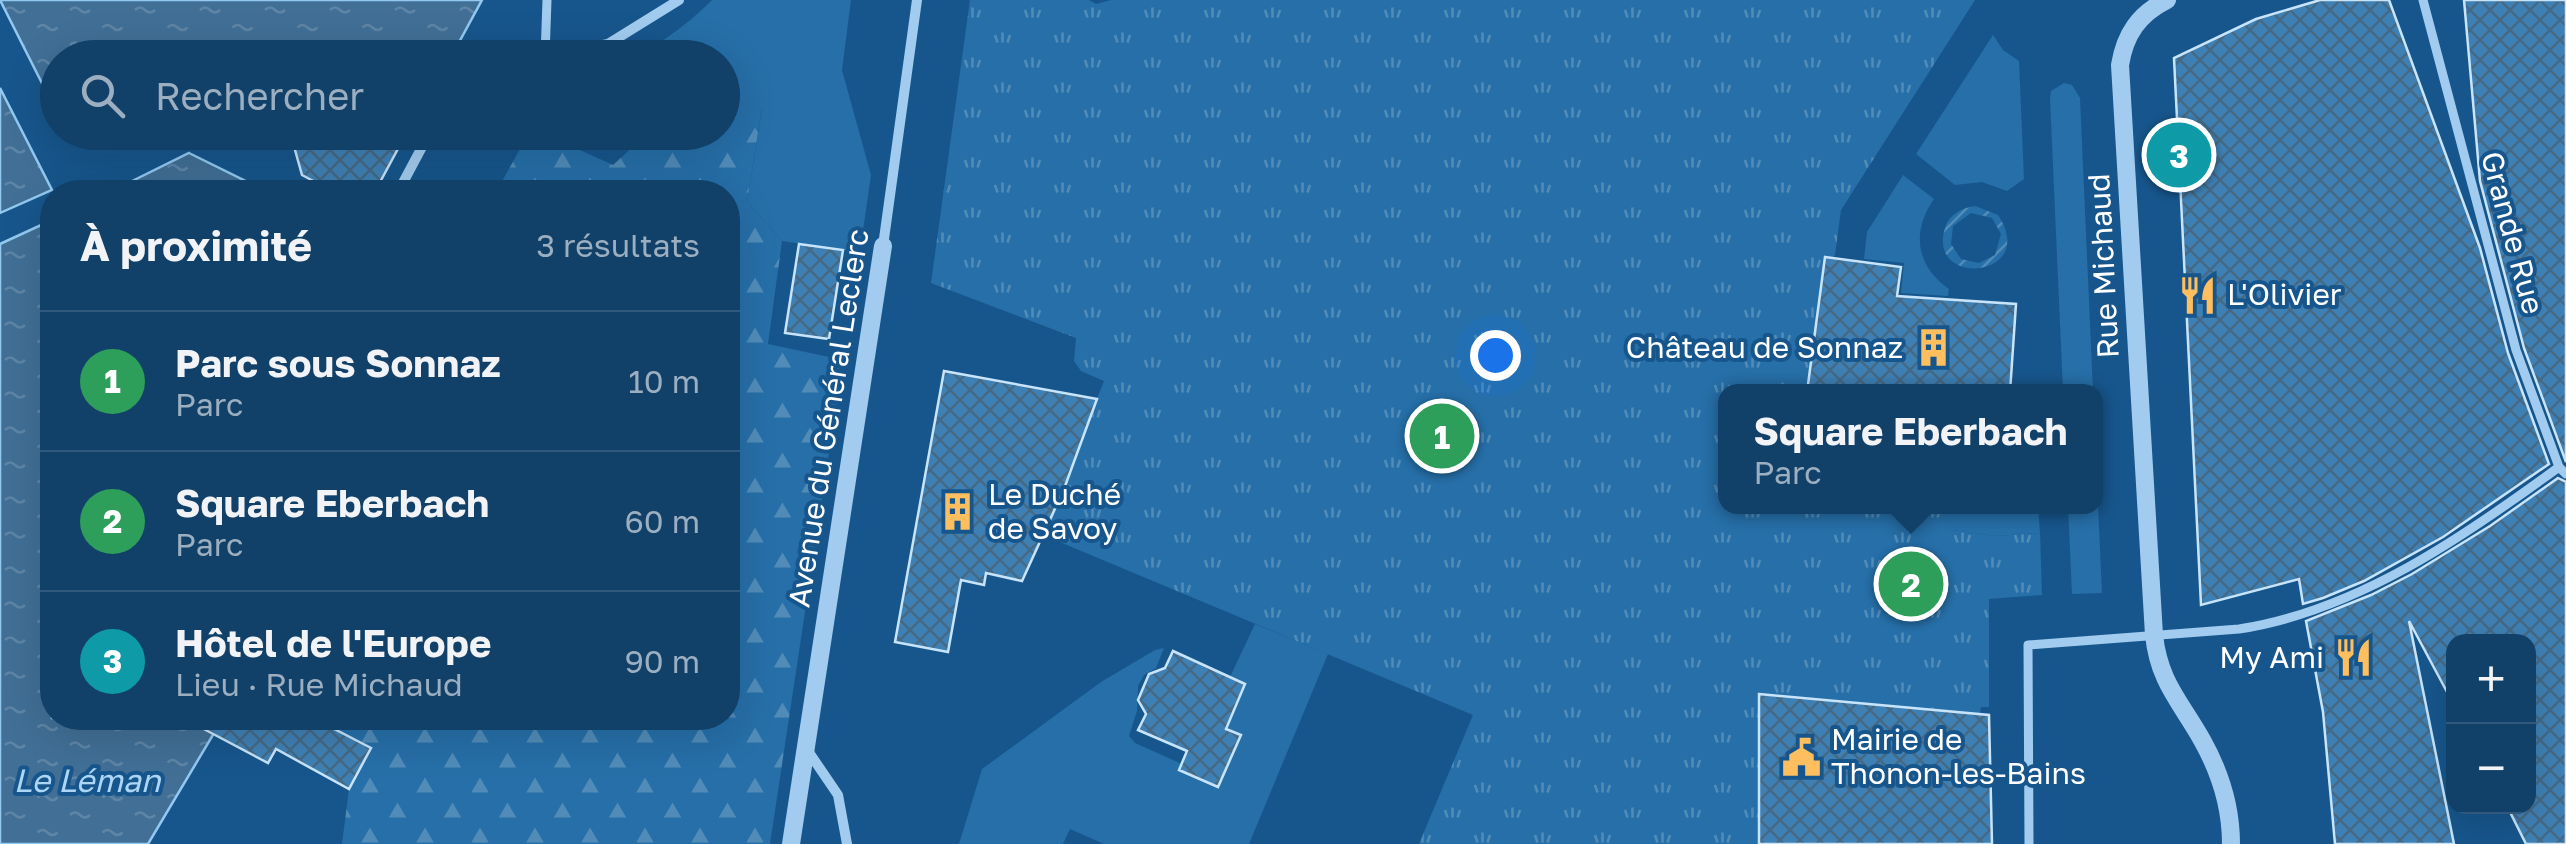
<!DOCTYPE html>
<html lang="fr">
<meta charset="utf-8">
<style>
:root{--surface:#114069;--page:#1a476f;--text:#f1f3f6;--muted:#9cafc0;--line:#30597d;--accent:#ffbf5e}
body{margin:0;font-family:"Golos Text",sans-serif;background:var(--page);color:var(--text)}
.controls{position:absolute;right:30px;bottom:30px;display:grid;overflow:hidden;border-radius:20px;box-shadow:0 10px 40px #0002}
.controls button{width:90px;height:90px;display:grid;place-items:center;padding:0;border:0;border-bottom:2px solid var(--line);background:var(--surface);color:var(--text);font:50px sans-serif}
.you{position:absolute;left:1495px;top:355px;width:35px;height:35px;margin:-25px;border:8px solid #fff;border-radius:50%;background:#1a73e8;box-shadow:0 0 0 15px #1a73e833}
.badge{display:grid;place-items:center;width:65px;height:65px;border-radius:50%;background:var(--accent);color:#fff;font-size:32px;font-weight:700}
.pin{position:absolute;translate:-50% -50%;border:5px solid #fff;box-shadow:0 2px 10px #0006}
.popup{position:absolute;left:1718px;top:384px;width:385px;height:130px;box-sizing:border-box;display:grid;place-content:center;border-radius:20px;background:var(--surface);filter:drop-shadow(0 2px 8px #0005);font-size:32px;white-space:nowrap;color:var(--muted)}
.popup b{font-size:38px;color:var(--text)}
.popup::after{content:'';position:absolute;left:50%;top:100%;margin-left:-20px;border:20px solid transparent;border-top-color:var(--surface)}
.list{margin:0;padding:0;list-style:none}
h2{display:flex;justify-content:space-between;align-items:center;height:130px;margin:0;padding:0 40px;font-size:42px}
h2 small{font-size:32px;font-weight:400;color:var(--muted)}
.list li{display:grid;grid-template-columns:65px 1fr auto;gap:30px;align-items:center;box-sizing:border-box;height:140px;padding:0 40px;border-top:2px solid var(--line)}
.list b{display:block;font-size:38px;white-space:nowrap}
.list p{margin:0;font-size:32px;white-space:nowrap;color:var(--muted)}
.list em{font-size:32px;font-style:normal;color:var(--muted)}
.icon{flex:none;width:55px;height:55px;fill:none;stroke:currentColor;stroke-width:2;stroke-linecap:round;stroke-linejoin:round}
.map{position:relative;flex:none;width:2566px;height:844px;overflow:hidden}
.search{position:absolute;background:var(--surface);box-shadow:0 10px 40px #0002;left:40px;top:40px;width:700px;height:110px;display:flex;align-items:center;gap:25px;box-sizing:border-box;padding:0 35px;border-radius:55px;color:var(--muted);font-size:38px}
.panel{position:absolute;background:var(--surface);box-shadow:0 10px 40px #0002;left:40px;top:180px;width:700px;height:550px;border-radius:40px}
.map>svg:first-child{display:block}
</style>
<div class="map">
<svg width="2566" height="844" viewBox="0 0 2566 844">
<defs>
<pattern id="forest-firs" width="22" height="20" patternUnits="userSpaceOnUse" patternTransform="scale(2.5)"><rect width="22" height="20" fill="#266fa8"/><path d="M5 1l3.5 6h-7zM16 11l3.5 6h-7z" fill="#518cb9"/></pattern>
<pattern id="park-tufts" width="24" height="20" patternUnits="userSpaceOnUse" patternTransform="scale(2.5)"><rect width="24" height="20" fill="#266fa8"/><path d="M3 7l-1-3M5 7V3M7 7l1-3M15 17l-1-3M17 17v-4M19 17l1-3" fill="none" stroke="#518cb9"/></pattern>
<pattern id="garden-furrows" width="10" height="10" patternUnits="userSpaceOnUse" patternTransform="scale(2.5)"><rect width="10" height="10" fill="#266fa8"/><path d="M-1 1l2-2M0 10L10 0M9 11l2-2" fill="none" stroke="#518cb9"/></pattern>
<pattern id="water-ripples" width="26" height="14" patternUnits="userSpaceOnUse" patternTransform="scale(2.5)"><rect width="26" height="14" fill="#416f96"/><path d="M2 4q2-2 4 0t4 0M15 11q2-2 4 0t4 0" fill="none" stroke="#5e85a6"/></pattern>
<pattern id="building-cross-hatch" width="8" height="8" patternUnits="userSpaceOnUse" patternTransform="scale(2.5)"><rect width="8" height="8" fill="#3f80b4"/><path d="M0 0l8 8M0 8l8-8" fill="none" stroke="#456985"/></pattern>
</defs>
<rect width="100%" height="100%" fill="#17568c"/>
<!-- grass -->
<path fill="#266fa8" d="M712,0h139l-9,70 29,105 -11,77 -78,-11 -35,-39 15,-94 -39,-11 -1,-39h-89c30,-16 55,-34 79,-58z
M1993,35l10,15 16,11 5,118 -17,12 -25,-9 -27,3 -39,-31z
M2064,83l8,2 8,13 13,293h-30l-13,-292 1,-8z
M1903,175l31,24c-23,33 -18,67 15,90l-1,7 -47,-3 3,-30 -40,-4 3,-27z
M2096,461l6,132 -30,1 -4,-87 28,-1z
M1947,507h91l2,26 -45,3 -51,-7z
M1255,624l73,30 -79,190h-145l-34,-15 -7,15h-104l23,-75 119,-87 54,-32 9,-2 -8,20 -12,7 -6,11 -1,25 -8,25 6,7 47,21 -3,6 39,17 23,-51 -15,-7 19,-45 -15,-7z"/>
<!-- forest -->
<path fill="url(#forest-firs)" d="M723,97l39,10 -15,95 35,39 -14,103 75,16 -73,484h-428l7,-55 21,-40 -57,-31h415v-526h-232l33,-59h13l71,32 35,-32 74,-1z"/>
<!-- park -->
<path fill="url(#park-tufts)" d="M970,0h119l7,4 15,-4h864l-134,210 -6,45 -11,9 -17,127 -81,1v114l221,1 -2,22 50,7 45,-3 2,62 -53,4v108h-8l-1,7 -221,-20v150h-340l54,-129 -430,-180 61,-154 -23,-10 -7,-10 2,-23 -145,-55z"/>
<!-- garden -->
<path fill="url(#garden-furrows)" fill-rule="evenodd" d="M1975,206l23,9c42,63 -72,74 -53,13 4,-14 17,-20 30,-22zM1971,213l21,5 9,16 -6,21 -16,8 -18,-4 -10,-15 2,-18z"/>
<!-- water -->
<path fill="url(#water-ripples)" stroke="#93c9f1" stroke-width="2.5" d="M0,0h482l-31,57 -393,1 -1,55z
M0,88l52,102 -52,23z
M189,153l79,39h-158z
M52,220v498h171l-75,126h-148v-600z"/>
<!-- building -->
<path fill="url(#building-cross-hatch)" stroke="#c7e4fb" stroke-width="2.5" d="M2320,0h69l91,248 28,105 41,111 -106,73 -79,44 -41,17 -20,6 -4,-25 -98,26 -27,-547 82,-39z
M2464,0h102v462l-42,-114 -44,-167z
M290,132h117l-28,52 -34,8h-11l-32,-17z
M799,244l44,6 -14,89 -44,-6z
M1825,257l76,10 -4,29 119,8 -6,88h-203z
M944,371l153,28 -33,90 -42,92 -36,-8 -2,12 -23,-5 -13,72 -53,-10z
M2558,478l8,4v362h-40l-19,-38h21v-164h-74v63l-45,-84 45,223h-119l-12,-132 -17,-91 65,-26 41,-21 78,-48z
M1173,651l72,33 -19,45 15,6 -23,52 -39,-17 8,-19 -49,-21 8,-16 -8,-14 11,-26 16,-6z
M1759,694l230,21 3,129h-233z
M183,718h130l58,30 -22,41 -73,-40 -8,14z"/>
<g fill="none" stroke-linecap="round" stroke-linejoin="round">
<!-- pedestrian -->
<path stroke="#a1ccef" stroke-width="9" d="M2423,0l93,350 43,117 7,7
M545,56l2,-56
M2029,844l-1,-199 211,-16c118,-18 226,-93 320,-162"/>
<!-- minor -->
<path stroke="#a1ccef" stroke-width="10" d="M539,58l69,-14 71,-44
M398,192l32,-60
M883,246l34,-246
M806,748l32,47 9,49"/>
<!-- tertiary -->
<path stroke="#a1ccef" stroke-width="18" d="M2167,0c-28,14 -42,34 -47,65l34,570c5,47 26,66 48,105 18,32 29,67 29,104
M791,844l92,-598"/>
</g>
<!-- icons -->
<defs>
<symbol id="restaurant-bare" viewBox="-9 -9 18 18"><path d="M-5-6h1v4h1v-4h1v4h1v-4h1v5L-1.5 .5V6h-2V.5L-5-1ZM5-6V6H3V1.5H1.5Q1.5-4 5-6Z" fill="#ffbf5e" stroke="#17568c" stroke-width="2.5" paint-order="stroke"/></symbol>
<symbol id="building-bare" viewBox="-9 -9 18 18"><path d="M-4-6H4V6H1V3H-1V6H-4ZM-2.5-4.3h1.7v1.8h-1.7ZM.8-4.3h1.7v1.8H.8ZM-2.5-1h1.7V.8h-1.7ZM.8-1h1.7V.8H.8Z" fill="#ffbf5e" stroke="#17568c" stroke-width="2.5" paint-order="stroke"/></symbol>
<symbol id="civic-bare" viewBox="-9 -9 18 18"><path d="M-.6-6.5H3V-4.5H.6V-3L4-1V1h2V6H-6V1h2V-1L-.6-3ZM-1.2 2.5V6h2.4V2.5Z" fill="#ffbf5e" stroke="#17568c" stroke-width="2.5" paint-order="stroke"/></symbol>
</defs>
<g fill-rule="evenodd">
<use href="#restaurant-bare" x="2170" y="268" width="55" height="55"/>
<use href="#building-bare" x="1906" y="320" width="55" height="55"/>
<use href="#building-bare" x="930" y="484" width="55" height="55"/>
<use href="#restaurant-bare" x="2326" y="630" width="55" height="55"/>
<use href="#civic-bare" x="1774" y="730" width="55" height="55"/>
</g>
<g text-anchor="middle" stroke-width="8" stroke-linejoin="round" paint-order="stroke">
<!-- street labels -->
<g font-size="30" fill="#fff" stroke="#17568c">
<text transform="translate(2512 233) rotate(75)" y="10">Grande Rue</text>
<text transform="translate(2104 266) rotate(-93)" y="10">Rue Michaud</text>
<text transform="translate(829 418) rotate(-81)" y="10">Avenue du Général Leclerc</text>
</g>
<!-- poi labels -->
<g font-size="30" fill="#fff" stroke="#17568c" text-anchor="start">
<text x="2227" y="305">L'Olivier</text>
<text x="1903" y="358" text-anchor="end">Château de Sonnaz</text>
<text x="988" y="505">Le Duché<tspan x="988" dy="34">de Savoy</tspan></text>
<text x="2324" y="668" text-anchor="end">My Ami</text>
<text x="1831" y="750">Mairie de<tspan x="1831" dy="34">Thonon-les-Bains</tspan></text>
</g>
<!-- water labels -->
<g font-size="32" font-style="italic" fill="#acd6f6" stroke="#17568c">
<text x="87" y="792">Le Léman</text>
</g>
</g>
</svg>
<div class="controls">
<button>+</button>
<button>−</button>
</div>
<div class="you"></div>
<div class="pin badge" style="left:1442px;top:436px;background:#2e9e5b">1</div>
<div class="pin badge" style="left:1911px;top:584px;background:#2e9e5b">2</div>
<div class="popup"><b>Square Eberbach</b>Parc</div>
<div class="pin badge" style="left:2179px;top:155px;background:#0f9aa8">3</div>
<div class="search"><svg class="icon" aria-label="search" viewBox="0 0 24 24"><circle cx="10" cy="10" r="6"/><path d="M15 15l6 6"/></svg>Rechercher</div>
<section class="panel">
<h2>À proximité<small>3 résultats</small></h2>
<ul class="list">
<li><span class="badge" style="background:#2e9e5b">1</span><div><b>Parc sous Sonnaz</b><p>Parc</p></div><em>10 m</em></li>
<li><span class="badge" style="background:#2e9e5b">2</span><div><b>Square Eberbach</b><p>Parc</p></div><em>60 m</em></li>
<li><span class="badge" style="background:#0f9aa8">3</span><div><b>Hôtel de l'Europe</b><p>Lieu · Rue Michaud</p></div><em>90 m</em></li>
</ul>
</section>
</div>
